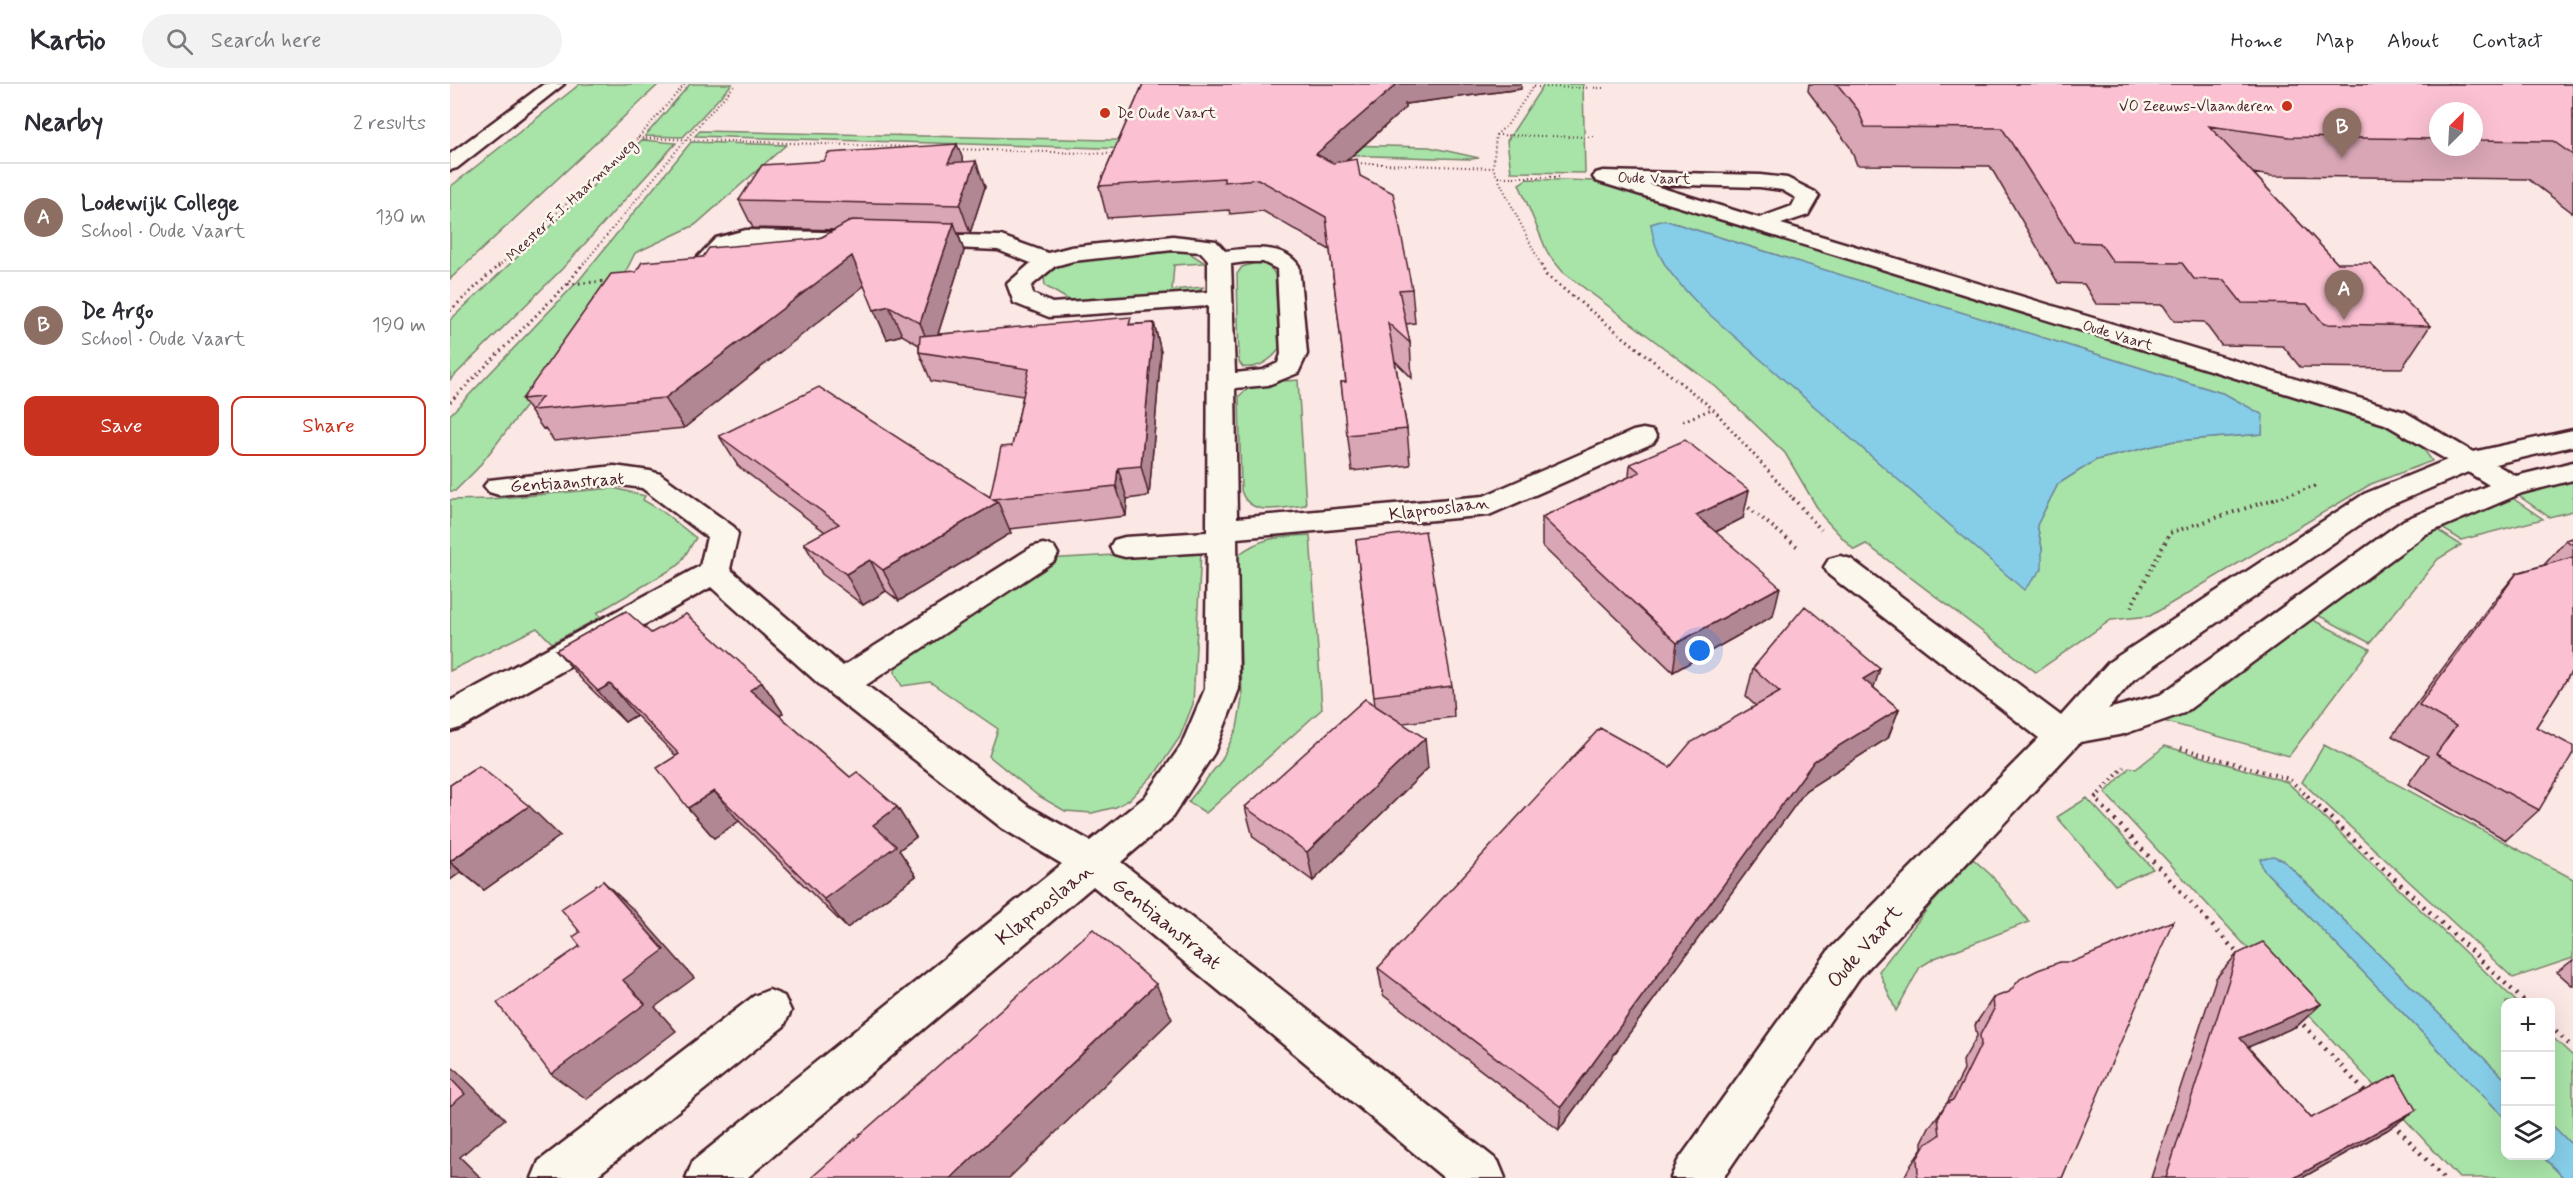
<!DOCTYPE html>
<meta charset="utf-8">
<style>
:root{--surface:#fff;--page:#f2f2f3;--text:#2b2b33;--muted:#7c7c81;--line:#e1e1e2;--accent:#c8321e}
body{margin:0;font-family:Mynerve,sans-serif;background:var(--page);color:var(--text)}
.controls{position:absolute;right:18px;bottom:18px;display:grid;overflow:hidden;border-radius:12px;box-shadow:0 6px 24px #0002}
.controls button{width:54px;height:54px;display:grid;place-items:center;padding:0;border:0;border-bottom:2px solid var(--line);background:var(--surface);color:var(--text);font:30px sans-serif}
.compass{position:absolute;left:1979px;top:18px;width:54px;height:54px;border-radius:50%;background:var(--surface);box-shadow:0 6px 24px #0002;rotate:24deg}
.you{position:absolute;left:1250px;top:567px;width:21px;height:21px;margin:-15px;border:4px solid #fff;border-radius:50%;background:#1a73e8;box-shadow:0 0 0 9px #1a73e833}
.badge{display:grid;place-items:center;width:39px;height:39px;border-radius:50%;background:var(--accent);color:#fff;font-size:20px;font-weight:700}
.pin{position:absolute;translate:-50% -50px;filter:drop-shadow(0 2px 3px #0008)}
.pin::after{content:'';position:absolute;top:32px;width:21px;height:18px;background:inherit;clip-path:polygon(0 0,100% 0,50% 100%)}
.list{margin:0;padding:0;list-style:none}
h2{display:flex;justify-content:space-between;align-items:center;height:78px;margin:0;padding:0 24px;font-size:26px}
h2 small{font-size:20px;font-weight:400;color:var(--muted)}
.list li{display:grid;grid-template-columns:39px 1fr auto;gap:18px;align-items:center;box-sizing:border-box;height:108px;padding:0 24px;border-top:2px solid var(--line)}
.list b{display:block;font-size:22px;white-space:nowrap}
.list p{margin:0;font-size:20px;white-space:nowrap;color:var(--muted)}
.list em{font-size:20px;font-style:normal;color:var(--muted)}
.actions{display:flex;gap:12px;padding:18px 24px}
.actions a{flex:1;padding:14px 0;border:2px solid var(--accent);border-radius:12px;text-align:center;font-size:21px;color:var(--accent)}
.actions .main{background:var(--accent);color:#fff}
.icon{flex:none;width:33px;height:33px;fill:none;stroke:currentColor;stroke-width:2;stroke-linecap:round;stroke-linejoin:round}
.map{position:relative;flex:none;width:2123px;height:1094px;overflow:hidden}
header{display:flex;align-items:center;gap:36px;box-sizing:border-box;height:84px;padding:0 30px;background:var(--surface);border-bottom:2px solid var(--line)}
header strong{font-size:28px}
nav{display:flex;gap:33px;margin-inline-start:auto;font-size:21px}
.search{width:420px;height:54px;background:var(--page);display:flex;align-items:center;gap:15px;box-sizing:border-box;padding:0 21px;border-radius:33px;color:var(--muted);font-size:22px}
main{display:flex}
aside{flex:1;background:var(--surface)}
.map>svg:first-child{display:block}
</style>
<header>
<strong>Kartio</strong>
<div class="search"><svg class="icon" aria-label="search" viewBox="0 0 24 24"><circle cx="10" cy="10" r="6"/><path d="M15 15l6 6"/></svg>Search here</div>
<nav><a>Home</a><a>Map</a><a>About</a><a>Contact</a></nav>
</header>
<main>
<aside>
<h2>Nearby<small>2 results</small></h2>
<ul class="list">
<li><span class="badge" style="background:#8d6e63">A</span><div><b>Lodewijk College</b><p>School · Oude Vaart</p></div><em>130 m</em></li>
<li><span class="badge" style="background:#8d6e63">B</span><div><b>De Argo</b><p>School · Oude Vaart</p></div><em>190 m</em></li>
</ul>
<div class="actions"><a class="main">Save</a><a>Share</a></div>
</aside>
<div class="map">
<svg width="2123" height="1094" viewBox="0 0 2123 1094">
<rect width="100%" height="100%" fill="#fbe7e4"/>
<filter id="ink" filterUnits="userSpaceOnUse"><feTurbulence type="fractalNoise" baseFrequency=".0167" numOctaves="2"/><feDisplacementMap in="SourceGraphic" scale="12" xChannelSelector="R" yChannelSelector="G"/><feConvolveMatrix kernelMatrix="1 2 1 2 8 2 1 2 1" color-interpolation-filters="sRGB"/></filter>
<g filter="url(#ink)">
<!-- green -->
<path fill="#a8e3a8" stroke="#79816a" stroke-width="1.5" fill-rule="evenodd" d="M130,0h79l-209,195v-92z
M240,0h42l-49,53 -38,-1z
M1094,0h39l2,89 -74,-1 -4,-31z
M250,47l729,16 50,11 -8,1 -776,-23z
M192,56l34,3 -114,126 -112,111v-60z
M241,58l95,3 -91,80 -60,28 -16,32 -142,184 -22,22h-5v-76l130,-136z
M1077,95l69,2 796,243 25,15 15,22 -61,23 -221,132 -39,4 -75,52 -170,-128 -12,6 -32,-34 -37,-63 -69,-66 -153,-115 -15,-18 -29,-70zM1214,136l561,174 37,21v19l-88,7 -78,19 -38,24 -21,41 5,23 -391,-324z
M709,168h29l17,11 -31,2 -2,25 32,-3 -9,6 -106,9 -20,-2 -24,-14 -1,-9 19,-14 15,-4z
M808,178l9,1 8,11 4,75c-8,12 -22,20 -36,18l-4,-5 -2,-88 5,-7z
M848,296l8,125c-23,2 -57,14 -65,-15l-2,-94c15,-16 38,-14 59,-16z
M2123,394v33l-24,6 -33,-23z
M164,404l31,8 -2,4 19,11 34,27 -17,27 -82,48 4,4 -49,26 -15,-15 -87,43v-171l39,-1z
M2058,411l35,24 -82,21 -24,-15z
M1981,442l30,19 -23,14 -68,84 -60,-32z
M860,451l12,174 -116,104 -18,-11 33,-41 16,-33 5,-29 -4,-144c25,-19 42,-18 72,-20z
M751,466l-8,154 -13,33 -23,34 -28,29 -13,7 -24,6 -27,-2 -28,-16 -48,-39 9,-27 -68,-47 -28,4 -7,-13 1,-11 150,-103z
M1855,532l65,33 -81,107 -126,-35z
M1874,661l249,134v79l-60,20 -211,-196z
M1715,662l122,36 230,220h-11l-1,77 -222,-219 -20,9 242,249 1,38h36l22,22h-105l-354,-385 25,-26 6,2z
M1637,714l66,71 -38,16 -58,-68z
M1523,775l18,16 38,47 -94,36 -15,9 -24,44 -17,-40 49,-63z
M2100,951l23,21v90l-22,-22z"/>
<!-- water -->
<path fill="#86cde7" stroke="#6e879c" stroke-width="1.5" d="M1214,136l561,174 38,21 -1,19 -88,7 -78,19 -38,24 -21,41 5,23v21l-18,21 -322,-282c-25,-27 -47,-46 -51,-84z
M1823,772l10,4 222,219v39l-242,-249 -3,-10z
M2101,1040l22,22v32h-9l-22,-22h8z"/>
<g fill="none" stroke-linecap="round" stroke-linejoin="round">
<defs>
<path id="minor" d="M1153,87l157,4 27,3 28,14 4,4 -11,19 -27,9 624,188 68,40 100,-22v16l-78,18 21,12 57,-14v18l-51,13 -96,41 -242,179 -60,21 -44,8 -221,236 -136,200h-52l7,-17 151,-211 210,-212 -210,-163 -5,-8 5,-8 11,-3 11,3 210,157 48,-54 255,-168 83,-34 -62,-36 -789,-243 -3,-4 3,-4zM1199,100l111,3 22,3 14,8 -4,8 -33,12zM2018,388l21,13 -85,35 -244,175 -52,14 25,-29 251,-172z
M296,146l114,3 8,2 3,5 -3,5 -8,2 -113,-3 -15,4 -13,13 15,1 4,5 -4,5 -24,3 -8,-2 -9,-11 23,-24z
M468,150l83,2 47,17 23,-6 102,-11 43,5 9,10c23,-3 59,-8 74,15l8,88 -9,19 -30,12 -33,3 2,130 247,-22 149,-65 10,-2 10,2 4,6 -4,6 -164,72 -252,23 2,151 -25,64 -43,66 -50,43 377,299 7,17h-61l-351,-292 -346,292h-61l7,-17 369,-297 -60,-36 -173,-135 -118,-106 -248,140 -13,4v-30l250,-135 7,-29 -65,-49 -28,-4 -115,11 -10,-3 -5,-6 5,-6 125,-14 36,5 10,3 74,53 4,7 -8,35 113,97 189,-119 11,-3 11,3 4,7 -4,7 -188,124 162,121 62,35 55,-44 36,-51 24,-57 2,-137 -82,5 -11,-3 -4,-7 4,-7 11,-3 82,-5 1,-226 -159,11 -35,-14 -7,-19 24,-21 -33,-13 -88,-4 -3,-5 3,-5zM723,166l28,2 7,8v32l-156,11 -19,-9 -2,-8 24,-20 18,-5zM796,178h17l14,7 4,85 -3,9 -15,7 -28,3 -4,-109z
M319,906l15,6 7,15 -7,15 -190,152h-62l7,-17 215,-165z"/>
<path id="major" d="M94,0h20l-107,84 -7,2v-16z"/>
</defs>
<!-- minor casing -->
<use href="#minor" stroke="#4a1f2b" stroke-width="5"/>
<!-- major casing -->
<use href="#major" stroke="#4a1f2b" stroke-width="5"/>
<!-- path-far3 -->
<path stroke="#4a1f2b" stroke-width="2" stroke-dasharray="1 3" stroke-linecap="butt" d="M1085,0l-27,40 -12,11 -3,33 49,99
M1084,3l70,1
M1046,51l100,2
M188,54l273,9
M505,65l160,5
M903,79l140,5
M1048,93h62
M48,183l140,-129 47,-54
M131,183l105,-128 50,-55"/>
<!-- path-far2 -->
<path stroke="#4a1f2b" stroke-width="3" stroke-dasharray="1.5 4" stroke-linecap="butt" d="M1091,181l5,10 167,134 81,91
M118,200l41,-3
M0,227l49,-46
M0,318l117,-118 15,-19
M1233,337l29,-12
M1822,416l43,-14"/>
<!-- path-far1 -->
<path stroke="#4a1f2b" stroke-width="4" stroke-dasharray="1.5 4.5" stroke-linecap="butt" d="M1343,414l28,32
M1294,420l55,44
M1681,523l39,-74 107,-35
M1731,664l108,31 20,19
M1645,714l29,-31"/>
<!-- path -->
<path stroke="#4a1f2b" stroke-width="4.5" stroke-dasharray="2 6" stroke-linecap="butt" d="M1647,712l-2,2 145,158
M1857,712l218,206
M1848,935l68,74
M2100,942l23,22
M1943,1039l50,55"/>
<!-- minor -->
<use href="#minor" fill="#fbf7ec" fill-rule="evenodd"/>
<!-- major -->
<use href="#major" fill="#fbf7ec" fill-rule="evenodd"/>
</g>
<!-- wall -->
<path fill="#d8a6b5" stroke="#4a1f2b" stroke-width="1.5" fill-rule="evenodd" d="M693,0l378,5 -116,15v4l-58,53 13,15 52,113 3,34 -9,1 4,19 2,35 -17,-17 12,68 3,36 -58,6 -11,-89h5l-16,-132 -67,-39 -33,3 -1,-4 -122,8 -8,-32z
M1359,0h764v129l-45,-34 -257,-3 -18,-3 84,90 93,63 -28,42 -102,-1 -17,-21 -62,-1 -17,-23 -30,-1 -11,-16 -67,-1 -12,-20 -26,-1 -68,-117 -133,-1 -7,-18 -42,-56zM1988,27h36v36h-36z
M514,78l21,25 -15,46h-12l6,18 -26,83 216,-11 7,29 -12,144 -22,3 -1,17 -117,13 2,4 -112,68 -13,-10 -23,14 -41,-31 -18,-31 21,-11 -87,-66 -19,-30 271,61 22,-51 11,-50 -92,-15 -12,-29v-7l-17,-10 -15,4 -23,-54 -180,143 -130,13 -9,-13 -2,1 -21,-30 114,-127 67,-15 111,-18 8,-2 13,-7 -82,-2 -14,-28z
M1180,380l113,54 -27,14 57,84 -100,56 -131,-126v-29l87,-40z
M2123,454v131l-37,58 3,83 -33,30 -98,-56 20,-28 -36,-20 99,-132 26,-31 27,-8 22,-25z
M906,456l96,146 2,31 -51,6 25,45 -115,113 -60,-44 -8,-30 130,-101z
M201,549l111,49 21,31 -3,3 70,61 47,30 19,30 -17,13 17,26 -69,52 -108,-107 -25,17 -26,-30 -12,-52 -40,-41 -11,7 -42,-41 -27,-31z
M1303,584l121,20 25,21 -11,29 -82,52 -247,340 -176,-135 -5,-27 292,-201 86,-61 -10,-9z
M0,701l110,51 -76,54 -23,-18 -11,8z
M1787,870l84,50 -24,22 -49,21 63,71 105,-8 -29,20 -85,48h-151l65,-200z
M2123,876v26l-16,-14z
M1543,914l85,141 -16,39h-158l5,-10 13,-19v-7l7,-14 17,-24 1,-1 17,-33 -1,-9 14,-25 -2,-11z"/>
<!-- shaded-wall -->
<path fill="#b08793" stroke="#4a1f2b" stroke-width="1.5" d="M947,0h124v5l-116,15v4l-86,77 -3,-31z
M507,60l10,26 -19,-7z
M526,77l9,26 -15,46 -10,-28z
M504,139l10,28 -32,102 -12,-30z
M402,172l13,29 -181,143 -19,-30z
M439,222l13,29 -15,4 -13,-29z
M704,239l7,29 -12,144 -8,-30z
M668,384l9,31 -1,17 -10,-30z
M1299,406l-6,28 -52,26 5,-29z
M548,418l13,31 -112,68 -16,-31z
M420,476l16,31 -23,14 -17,-31z
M1330,503l-7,29 -100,56 4,-29z
M1430,585l-10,30 -7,-20z
M312,598l21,31 -11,8 -22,-31z
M160,600l26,31 -11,7 -27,-31z
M1449,625l-11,29 -82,52 -247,340 2,-23 253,-346z
M975,654l3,30 -115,113 -6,-29z
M264,707l25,30 -25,17 -26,-30z
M79,722l31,30 -76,54 -34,-28z
M447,723l19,30 -17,13 17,26 -69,52 -23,-29 49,-74z
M0,778l11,10 -11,8z
M153,797l31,29 60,68 -39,29 21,24 -89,68 -36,-25z
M706,900l16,35 -163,159h-58z
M1871,920l-24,22 -79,34 22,-22z
M0,982l7,5 48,48 -45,38 21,21h-31z
M1966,1026l-29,20 -85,48h-8z"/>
<!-- building -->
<path fill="#fbc1d2" stroke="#4a1f2b" stroke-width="1.5" d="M693,0h254l-81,70 17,9 24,-4 3,17 33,17 19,96 -13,1 11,53 -22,-20 19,106 -60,6 -6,-53h5l-20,-165 -68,-38 -34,3v-4l-125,8z
M1387,0h736v71l-20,-14 -79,-1v-29h-36v28l-149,-2 -80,-11 128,137h33l60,63 -106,-2 -17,-20 -65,-1 -18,-23 -30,-1 -12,-16 -69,-1 -13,-19 -26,-1 -72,-114 -137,-1 -7,-17z
M507,60l-9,19 28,-2 -16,44 -221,-5 23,-35 62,-4 4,-8z
M402,136l102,3 -34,100 -31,-17 -15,4 -22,-54 -187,142 -133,12 10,-13 -20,2 89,-125 25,-2 6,-10 61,-5 6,-9 105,-9 8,-2z
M681,233l-2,8 25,-2 -13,143 -23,2 -2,18 -123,13 5,3 -115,68 -13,-10 -24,14 -42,-31 35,-19 -120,-88 100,-49 171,110 11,-50 11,-1 17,-77 -110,-17 1,-16z
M1235,356l64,50 -53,25 84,72 -103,56 -135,-126 98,-45 -10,-8z
M975,447l27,155 -78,10 -18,-156z
M2123,454v7l-7,-5z
M2123,473v112l-37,58 37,19v7l-34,57 -103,-56 20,-28 -37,-21 98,-132z
M1355,522l75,63 -17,10 36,30 -85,52 -253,346 -183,-139 222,-240 70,39 20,-24 90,-51 -27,-24z
M176,527l25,22 35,-19 76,68 -12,8 100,87 7,-5 40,35 -24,18 23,21 -72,53 -110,-108 -26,17 -31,-40 22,-14 -69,-70 -12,7 -42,-41z
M915,615l60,39 -118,114 -62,-45z
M29,682l50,40 -79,55v-76z
M153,797l61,69 -41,30 22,24 -94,70 -54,-71 83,-57 -7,-9 7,-5 -19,-23z
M1723,837l-111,257h-146l2,-5 -1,-14 8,-14 15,-10 -2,-17 8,-14 8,-5 27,-55 -1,-9 14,-26 -1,-11 16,-6 11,-13 18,-9 22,-8h12z
M643,845l63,55 -205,194h-140z
M1813,858l58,62 -81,34 71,80 85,-43 20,35 -122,68h-128l71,-224z
M0,994l15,16 -15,12z"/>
</g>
<!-- markers -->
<g fill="#c8321e" stroke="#fbf7ec" stroke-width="2">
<circle cx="1837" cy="22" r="6"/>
<circle cx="655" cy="29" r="6"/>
</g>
<g text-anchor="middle" stroke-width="5" stroke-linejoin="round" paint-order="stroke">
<!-- far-poi labels -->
<g font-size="15" fill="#4a1f2b" stroke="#fbf7ec" text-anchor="end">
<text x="1825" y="27">VO Zeeuws-Vlaanderen</text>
<text x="667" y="34" text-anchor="start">De Oude Vaart</text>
</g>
<!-- far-street labels -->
<g font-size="15" fill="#4a1f2b" stroke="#fbf7ec">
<text transform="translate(1204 94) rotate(1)" y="5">Oude Vaart</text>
<text transform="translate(121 116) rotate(-43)" y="5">Meester F.J. Haarmanweg</text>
<text transform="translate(1668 251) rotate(17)" y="5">Oude Vaart</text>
</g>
<!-- street labels -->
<g font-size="18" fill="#4a1f2b" stroke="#fbf7ec">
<text transform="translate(117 398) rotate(-4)" y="6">Gentiaanstraat</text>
<text transform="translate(989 424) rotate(-7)" y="6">Klaprooslaan</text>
</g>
<!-- near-street labels -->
<g font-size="21" fill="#4a1f2b" stroke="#fbf7ec">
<text transform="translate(594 820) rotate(-39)" y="7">Klaprooslaan</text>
<text transform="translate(717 839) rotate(39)" y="7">Gentiaanstraat</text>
<text transform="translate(1414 862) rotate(-49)" y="7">Oude Vaart</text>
</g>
</g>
</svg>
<div class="controls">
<button>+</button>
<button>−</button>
<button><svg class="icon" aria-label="layers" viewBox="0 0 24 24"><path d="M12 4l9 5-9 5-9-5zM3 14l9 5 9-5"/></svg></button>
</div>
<svg class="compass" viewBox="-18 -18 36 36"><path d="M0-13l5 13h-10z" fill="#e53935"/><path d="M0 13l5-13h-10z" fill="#7c7c81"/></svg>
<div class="you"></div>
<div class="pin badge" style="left:1894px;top:236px;background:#8d6e63">A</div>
<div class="pin badge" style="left:1892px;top:74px;background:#8d6e63">B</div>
</div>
</main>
